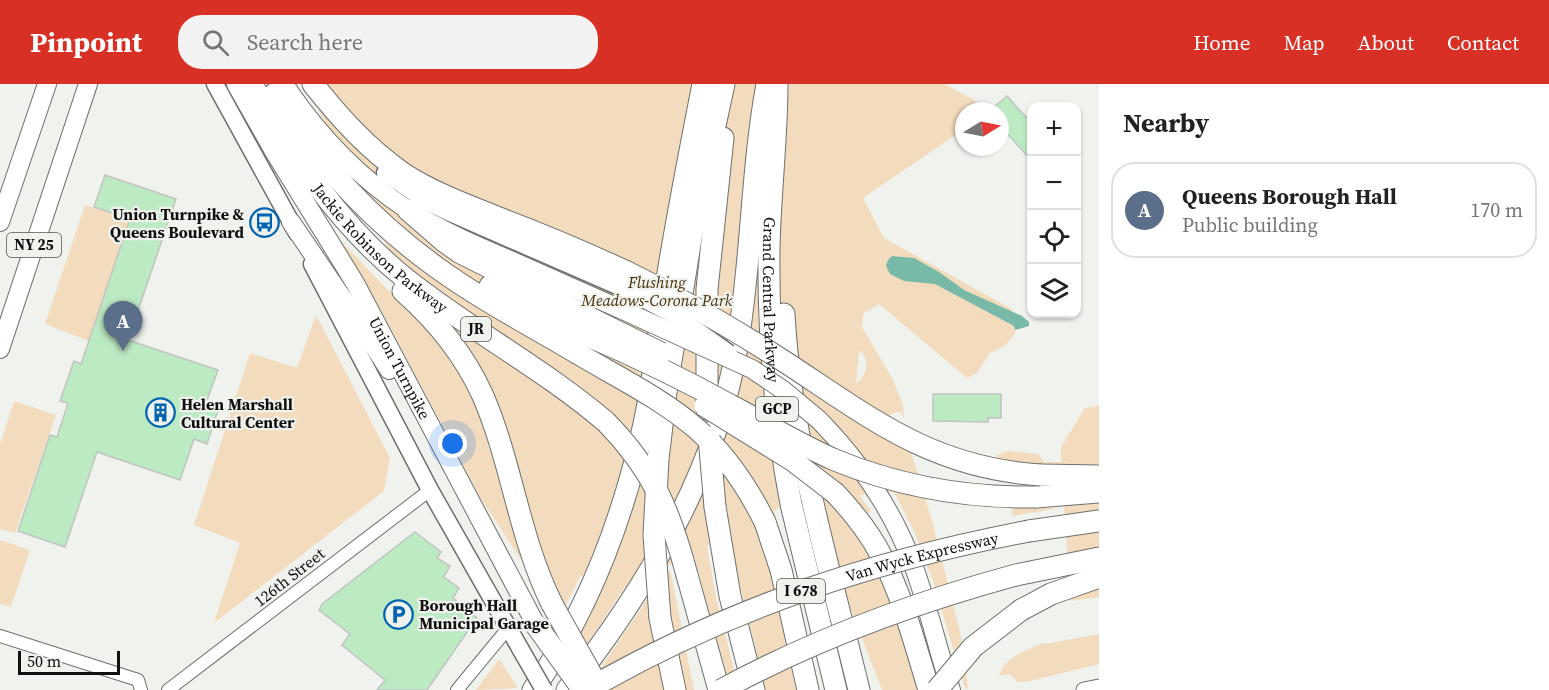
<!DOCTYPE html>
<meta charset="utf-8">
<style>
:root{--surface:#fff;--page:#f2f2f2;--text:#222;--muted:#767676;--line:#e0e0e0;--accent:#d93025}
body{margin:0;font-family:"Source Serif 4",serif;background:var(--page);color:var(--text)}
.controls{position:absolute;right:18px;top:18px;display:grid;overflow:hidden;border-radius:12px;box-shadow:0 2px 4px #0004}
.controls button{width:54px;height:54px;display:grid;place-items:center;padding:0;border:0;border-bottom:2px solid var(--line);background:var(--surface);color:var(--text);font:30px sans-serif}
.compass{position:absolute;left:955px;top:18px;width:54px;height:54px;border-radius:50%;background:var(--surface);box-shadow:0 2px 4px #0004;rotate:80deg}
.scale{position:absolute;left:18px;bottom:15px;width:102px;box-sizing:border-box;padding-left:6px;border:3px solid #10110f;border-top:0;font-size:16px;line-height:21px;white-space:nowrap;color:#10110f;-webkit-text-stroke:4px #f0f2ee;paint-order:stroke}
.you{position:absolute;left:453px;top:360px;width:21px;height:21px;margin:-15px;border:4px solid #fff;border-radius:50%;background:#1a73e8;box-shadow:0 0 0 9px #1a73e833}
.badge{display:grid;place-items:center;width:39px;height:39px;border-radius:50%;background:var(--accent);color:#fff;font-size:20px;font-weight:700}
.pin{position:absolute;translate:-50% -50px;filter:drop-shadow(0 2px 3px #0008)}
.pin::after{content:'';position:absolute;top:32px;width:21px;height:18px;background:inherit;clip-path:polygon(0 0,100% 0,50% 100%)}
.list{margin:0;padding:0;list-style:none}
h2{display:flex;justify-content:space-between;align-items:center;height:78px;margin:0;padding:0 24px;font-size:26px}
h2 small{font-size:20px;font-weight:400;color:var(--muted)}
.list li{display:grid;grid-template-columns:39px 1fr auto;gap:18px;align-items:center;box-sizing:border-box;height:96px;margin:0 12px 12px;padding:0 12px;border:2px solid var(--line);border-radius:24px}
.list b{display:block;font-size:22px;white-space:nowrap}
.list p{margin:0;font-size:20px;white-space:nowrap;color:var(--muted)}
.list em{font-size:20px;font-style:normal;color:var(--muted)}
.icon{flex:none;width:33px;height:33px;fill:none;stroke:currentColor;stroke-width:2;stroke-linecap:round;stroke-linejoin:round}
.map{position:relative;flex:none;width:1099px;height:606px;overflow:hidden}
header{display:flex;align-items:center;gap:36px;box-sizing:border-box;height:84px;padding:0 30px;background:var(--accent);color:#fff}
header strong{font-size:28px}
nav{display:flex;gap:33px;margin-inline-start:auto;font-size:21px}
.search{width:420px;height:54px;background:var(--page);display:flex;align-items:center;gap:15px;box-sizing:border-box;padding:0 21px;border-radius:24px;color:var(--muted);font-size:22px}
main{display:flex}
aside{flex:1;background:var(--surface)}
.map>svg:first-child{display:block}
</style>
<header>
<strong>Pinpoint</strong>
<div class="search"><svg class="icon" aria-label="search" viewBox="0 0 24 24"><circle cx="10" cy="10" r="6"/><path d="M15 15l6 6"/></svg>Search here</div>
<nav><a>Home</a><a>Map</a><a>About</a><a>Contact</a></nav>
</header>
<main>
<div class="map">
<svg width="1099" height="606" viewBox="0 0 1099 606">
<rect width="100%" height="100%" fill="#f0f2ee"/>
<!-- green -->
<path fill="#f3dbbd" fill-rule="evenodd" d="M306,0h638l30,16 3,5 11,6h-24v18l-101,69 21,40 131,73 -31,-1 30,16 1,7 -9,12 -16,8 -13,20 -10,5 -88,-74 -13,8 -2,-1 -2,16 30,51 11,27 1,14 -3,-7h-5l-8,4 23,36 20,65 29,115 8,57h-3l-32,-108 -18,-48 -21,-41 -35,3 12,16 -7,4 2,30 24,47 30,98h-38l-32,-83 -29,-110c-18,2 -33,3 -47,14l1,3 -21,10 14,37 28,129h-30l-30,-121 -6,-36 -23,13 9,52 23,92h-8l-38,-137 -68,34 -38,57 -8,-9 19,-39 -17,-21 -18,36 -102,-252 -68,-100zM859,266c12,9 8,26 -3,34z
M85,121l45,14 -41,122 -44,-17z
M341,157l45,47 36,33 26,32 28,54 55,168 -51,-78 -100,-189z
M316,231l74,143 -6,33 -170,132 26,-80 -46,-18 56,-172 47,15z
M14,317l42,14 -41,118 -15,-4v-85z
M1099,322v191l-28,4 -10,-136 -65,-4 1,-6 11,-4 30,3 6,8h17v-15l24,-39z
M1012,424h47l-47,8z
M0,456l30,10 -19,57 -11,-3z
M670,485l24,121h-12l-19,-110z
M650,511l14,95h-55l-11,-18z
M1099,550v30l-73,18h-9l-7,-8 -11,2c5,-19 27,-25 43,-33l3,1z
M499,575l19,29 -42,2z"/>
<!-- water -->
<path fill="#78b9a7" d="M892,172l22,2 25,14 25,18 58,26 7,6v4l-14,4 -1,-4 -79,-42 -31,-3 -14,-7 -4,-8 2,-6z"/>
<!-- building -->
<path fill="#bceac3" stroke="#c1c4c1" stroke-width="1.5" d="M1007,12l25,28v37l-32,-35 5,-7 -11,-12z
M105,91l71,24 -48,141 90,30 -13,36 13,4 -11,34 -13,-5 -14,41 -83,-28 -32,95 -47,-16 32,-96 7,2 11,-34 -8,-2 14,-40 7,3 49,-145 -36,-12z
M933,310h68v24h-13v4l-55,-1z
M415,448l26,20 -4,6 13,8 -6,11 15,11 -6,10 24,20 -50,72h-50l8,-10 -43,-35 8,-11 -31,-24 3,-6z"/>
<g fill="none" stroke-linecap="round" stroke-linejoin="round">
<defs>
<path id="minor" d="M0,552l138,44 3,10
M168,606l262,-200
M457,606l52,-63"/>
<path id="tertiary" d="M1084,606l15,-3"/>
<path id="secondary" d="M215,0l82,149
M385,89l42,29 23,11 172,75
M312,180l118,226 91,160"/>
<g id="primary">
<path id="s1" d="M236,0l39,69 80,130 181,342"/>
<path d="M284,0c33,50 74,93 124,126 32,20 67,35 102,50 36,16 72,32 108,48"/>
<path d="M0,138l47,-138"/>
<path d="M291,138l63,93 35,55"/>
<path d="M0,265l88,-265"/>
<path d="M819,336c42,43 76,94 96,150 14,40 23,80 36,120"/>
</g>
<g id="motorway">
<path id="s2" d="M252,0c40,72 90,144 154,195 64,51 138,90 200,143"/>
<path d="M313,0c27,34 55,65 91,90 31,20 66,32 100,46 42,16 82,33 123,52"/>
<path id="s3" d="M777,0c0,55 -7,110 -8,165 -1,85 6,171 22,255l45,186"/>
<path d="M274,10c43,67 97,126 162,173 44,32 94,58 141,86"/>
<path d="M408,126l37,32 14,10 139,70"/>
<path d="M490,202l96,49"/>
<path d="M403,207c33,29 62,65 80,105 29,67 36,142 69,208"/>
<path d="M784,230c7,127 45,252 75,376"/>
<path d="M707,325v-120l16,-151"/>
<path d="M658,375l8,-67 26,-160 32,-148"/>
<path d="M1041,391l58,1"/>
<path d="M835,409c18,19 34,39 46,62 22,42 34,90 48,135"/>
<path d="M1036,413l63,-5"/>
<path d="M715,423l15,89 24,94"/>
<path d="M765,438l16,48 27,120"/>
<path d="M1029,447l70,-10"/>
<path d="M687,491l32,115"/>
<path d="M1016,491l83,-17"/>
<path d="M1021,526l30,-16 48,-17"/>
<path d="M660,534l15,72"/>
<path d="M533,606c56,-80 90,-171 111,-266 11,-52 16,-105 25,-157 10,-61 22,-122 34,-183"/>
<path d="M567,606c78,-100 149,-216 170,-343 15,-87 14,-176 30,-263"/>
</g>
</defs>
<!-- minor casing -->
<use href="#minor" stroke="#6e706d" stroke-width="14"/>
<!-- tertiary casing -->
<use href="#tertiary" stroke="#6e706d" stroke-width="17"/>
<!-- secondary casing -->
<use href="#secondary" stroke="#6e706d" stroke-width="19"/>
<!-- primary casing -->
<use href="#primary" stroke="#6e706d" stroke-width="20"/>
<!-- motorway casing -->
<use href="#motorway" stroke="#6e706d" stroke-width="23"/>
<!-- minor -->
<use href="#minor" stroke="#fff" stroke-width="12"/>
<!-- tertiary -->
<use href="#tertiary" stroke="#fff" stroke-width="15"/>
<!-- secondary -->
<use href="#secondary" stroke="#fff" stroke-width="16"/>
<!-- primary -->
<use href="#primary" stroke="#fff" stroke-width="18"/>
<!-- motorway -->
<use href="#motorway" stroke="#fff" stroke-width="21"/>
<defs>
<path id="secondary-bridge" d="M622,204l59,31 48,34
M521,566l23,40"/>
<path id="primary-bridge" d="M618,224l134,61 31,21 36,30"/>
<g id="motorway-bridge">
<path d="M627,188c53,26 105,56 155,88 88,57 148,108 259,115"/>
<path d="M598,238l63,31"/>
<path d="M586,251c49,21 97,44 144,70 35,18 68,39 105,55 63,26 132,38 201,37"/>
<path d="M577,269c40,24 86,46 121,77 29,26 50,58 67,92"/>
<path d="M705,322l87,54 43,33"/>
<path d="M606,338c47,48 64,89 81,153"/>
<path d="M709,353l6,70"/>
<path d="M658,375l-4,76 6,83"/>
<path d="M552,520l43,77"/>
<path d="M536,541l47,65"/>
<path id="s4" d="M587,606c140,-81 284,-129 442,-159"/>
<path d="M721,606c94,-51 192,-87 295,-115"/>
<path d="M937,606l36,-43 48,-37"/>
</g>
</defs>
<!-- secondary-bridge casing -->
<use href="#secondary-bridge" stroke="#6e706d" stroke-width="19" stroke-linecap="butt"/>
<!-- primary-bridge casing -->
<use href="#primary-bridge" stroke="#6e706d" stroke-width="20" stroke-linecap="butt"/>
<!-- motorway-bridge casing -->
<use href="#motorway-bridge" stroke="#6e706d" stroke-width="23" stroke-linecap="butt"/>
<!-- secondary-bridge -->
<use href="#secondary-bridge" stroke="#fff" stroke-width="16"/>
<!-- primary-bridge -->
<use href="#primary-bridge" stroke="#fff" stroke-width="18"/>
<!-- motorway-bridge -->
<use href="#motorway-bridge" stroke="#fff" stroke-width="21"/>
</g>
<!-- icons -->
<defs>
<symbol id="bus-ring" viewBox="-11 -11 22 22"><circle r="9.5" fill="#f0f2ee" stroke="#0064b0" stroke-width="1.5"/><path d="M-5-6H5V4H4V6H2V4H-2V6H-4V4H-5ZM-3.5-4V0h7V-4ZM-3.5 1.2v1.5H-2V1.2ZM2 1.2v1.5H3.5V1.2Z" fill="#0064b0"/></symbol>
<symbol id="building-ring" viewBox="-11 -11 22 22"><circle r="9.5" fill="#f0f2ee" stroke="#0064b0" stroke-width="1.5"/><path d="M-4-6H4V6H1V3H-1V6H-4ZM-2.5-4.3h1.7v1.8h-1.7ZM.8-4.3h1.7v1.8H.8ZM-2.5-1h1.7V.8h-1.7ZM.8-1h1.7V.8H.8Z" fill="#0064b0"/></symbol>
<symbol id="parking-ring" viewBox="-11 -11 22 22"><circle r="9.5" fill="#f0f2ee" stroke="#0064b0" stroke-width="1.5"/><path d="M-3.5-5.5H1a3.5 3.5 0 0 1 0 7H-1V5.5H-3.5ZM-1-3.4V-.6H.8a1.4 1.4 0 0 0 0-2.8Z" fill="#0064b0"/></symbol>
</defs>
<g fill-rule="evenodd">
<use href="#bus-ring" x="248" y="122" width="33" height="33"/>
<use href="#building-ring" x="144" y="312" width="33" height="33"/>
<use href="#parking-ring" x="382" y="514" width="33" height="33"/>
</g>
<g text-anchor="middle" stroke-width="4.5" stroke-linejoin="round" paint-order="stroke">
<!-- shield labels -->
<g fill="#f0f2ee" stroke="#535452" stroke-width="1.5">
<rect x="7" y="149" width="54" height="24" rx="4.5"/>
<rect x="461" y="233" width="30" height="24" rx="4.5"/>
<rect x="756" y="313" width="42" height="24" rx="4.5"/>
<rect x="777" y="495" width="48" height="24" rx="4.5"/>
</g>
<g font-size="15" font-weight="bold" fill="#10110f">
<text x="34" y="166">NY 25</text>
<text x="476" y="250">JR</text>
<text x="777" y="330">GCP</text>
<text x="801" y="512">I 678</text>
</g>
<!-- poi labels -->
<g font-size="16" font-weight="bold" fill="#10110f" stroke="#f0f2ee" text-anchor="start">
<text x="244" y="136" text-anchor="end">Union Turnpike &amp;<tspan x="244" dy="18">Queens Boulevard</tspan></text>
<text x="181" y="326">Helen Marshall<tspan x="181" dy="18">Cultural Center</tspan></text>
<text x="419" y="527">Borough Hall<tspan x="419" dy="18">Municipal Garage</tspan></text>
</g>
<!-- street labels -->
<g font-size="16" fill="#10110f" stroke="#f0f2ee">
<text dy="6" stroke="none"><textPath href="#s2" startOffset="210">Jackie Robinson Parkway</textPath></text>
<text dy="6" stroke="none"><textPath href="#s3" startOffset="216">Grand Central Parkway</textPath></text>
<text dy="6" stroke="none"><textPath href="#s1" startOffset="328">Union Turnpike</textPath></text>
<text dy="6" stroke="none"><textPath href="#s4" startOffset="362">Van Wyck Expressway</textPath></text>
<text transform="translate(289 493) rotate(-38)" y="6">126th Street</text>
</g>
<!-- park labels -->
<g font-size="16" font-style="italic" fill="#4a320d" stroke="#f0f2ee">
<text x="657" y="204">Flushing<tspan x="657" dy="18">Meadows-Corona Park</tspan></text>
</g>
</g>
</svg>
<div class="controls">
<button>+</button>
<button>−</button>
<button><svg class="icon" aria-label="locate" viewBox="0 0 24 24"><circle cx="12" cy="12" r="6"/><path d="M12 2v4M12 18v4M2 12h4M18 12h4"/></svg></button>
<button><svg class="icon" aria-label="layers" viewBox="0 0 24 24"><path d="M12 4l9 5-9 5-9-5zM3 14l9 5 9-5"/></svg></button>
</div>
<svg class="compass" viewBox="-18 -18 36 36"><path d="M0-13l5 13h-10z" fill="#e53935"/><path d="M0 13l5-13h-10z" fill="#767676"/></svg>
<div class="scale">50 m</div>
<div class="you"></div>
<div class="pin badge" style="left:123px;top:267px;background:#5c6f8a">A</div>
</div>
<aside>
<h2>Nearby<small></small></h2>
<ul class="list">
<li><span class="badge" style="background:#5c6f8a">A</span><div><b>Queens Borough Hall</b><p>Public building</p></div><em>170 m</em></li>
</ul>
</aside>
</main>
